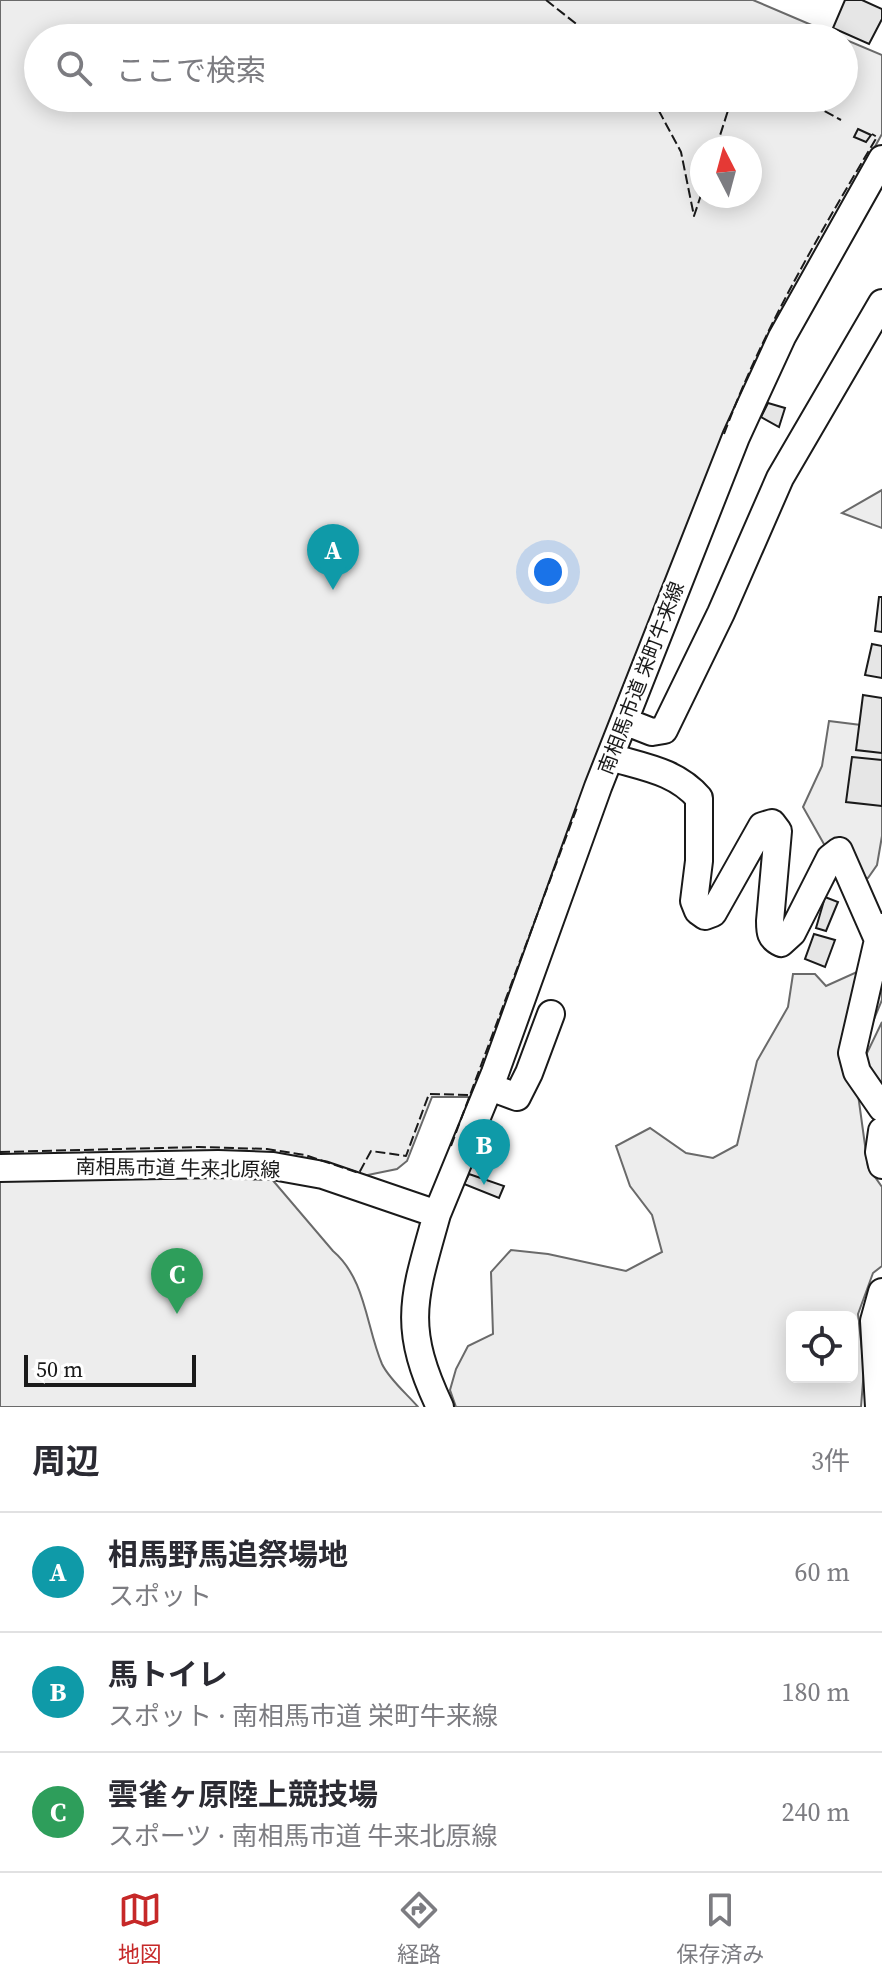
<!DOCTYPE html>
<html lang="ja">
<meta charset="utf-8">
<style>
:root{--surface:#fff;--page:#f2f2f3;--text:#2b2b33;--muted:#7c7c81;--line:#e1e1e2;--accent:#c62828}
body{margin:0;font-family:"Source Serif 4","Noto Sans JP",serif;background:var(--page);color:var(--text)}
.controls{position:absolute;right:24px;bottom:24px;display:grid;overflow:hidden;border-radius:12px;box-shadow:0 4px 20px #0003}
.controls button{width:72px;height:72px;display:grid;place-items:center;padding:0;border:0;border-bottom:2px solid var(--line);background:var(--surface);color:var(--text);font:40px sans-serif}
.compass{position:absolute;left:690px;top:136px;width:72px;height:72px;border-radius:50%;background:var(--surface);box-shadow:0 4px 20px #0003;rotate:354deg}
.scale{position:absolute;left:24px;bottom:20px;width:172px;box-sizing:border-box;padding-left:8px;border:4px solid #1a1a1a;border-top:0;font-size:22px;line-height:28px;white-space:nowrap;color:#1a1a1a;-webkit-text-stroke:6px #fff;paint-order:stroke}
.you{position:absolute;left:548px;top:572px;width:28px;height:28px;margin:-20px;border:6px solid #fff;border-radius:50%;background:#1a73e8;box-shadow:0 0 0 12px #1a73e833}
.badge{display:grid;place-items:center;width:52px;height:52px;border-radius:50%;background:var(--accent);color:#fff;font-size:26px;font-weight:700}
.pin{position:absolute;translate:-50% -66px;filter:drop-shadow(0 2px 4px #0008)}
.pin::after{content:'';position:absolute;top:42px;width:28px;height:24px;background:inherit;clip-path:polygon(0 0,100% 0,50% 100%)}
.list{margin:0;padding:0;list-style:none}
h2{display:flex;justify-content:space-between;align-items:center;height:104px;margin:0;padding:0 32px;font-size:34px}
h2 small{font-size:26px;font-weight:400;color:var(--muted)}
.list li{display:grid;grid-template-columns:52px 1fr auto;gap:24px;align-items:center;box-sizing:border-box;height:120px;padding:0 32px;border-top:2px solid var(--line)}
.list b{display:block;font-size:30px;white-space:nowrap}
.list p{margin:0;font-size:26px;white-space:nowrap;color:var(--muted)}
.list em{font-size:26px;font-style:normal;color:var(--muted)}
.icon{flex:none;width:44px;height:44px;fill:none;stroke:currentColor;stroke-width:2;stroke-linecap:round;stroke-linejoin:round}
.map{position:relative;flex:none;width:882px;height:1407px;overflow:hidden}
.search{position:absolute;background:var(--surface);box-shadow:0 4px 20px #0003;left:24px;right:24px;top:24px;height:88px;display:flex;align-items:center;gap:20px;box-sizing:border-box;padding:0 28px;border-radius:44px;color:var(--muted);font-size:30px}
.sheet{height:464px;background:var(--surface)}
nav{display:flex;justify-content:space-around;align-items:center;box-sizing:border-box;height:112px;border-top:2px solid var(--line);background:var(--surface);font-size:22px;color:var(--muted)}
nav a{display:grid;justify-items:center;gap:4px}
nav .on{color:var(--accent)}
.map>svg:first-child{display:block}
</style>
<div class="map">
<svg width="882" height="1407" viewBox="0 0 882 1407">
<rect width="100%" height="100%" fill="#fff"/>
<!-- green -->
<path fill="#ededed" stroke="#6a6a6a" stroke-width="2" fill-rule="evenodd" d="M0,0h753l89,38h-804v60h806v-59l38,16v79l-108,194 -300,769h-42l-25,64 -10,8 -34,7 -43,-14 -43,-8 -70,-2 -207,3zM702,148h48v48h-48z
M882,490v38l-40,-15z
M829,721l48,6 5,4v105l-5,29 -9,13 -26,-2 -39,-69 19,-41z
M868,967l14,20v13l-10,24 -15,63 11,80 14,20v79l-9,7 -15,41 6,55 -3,38h-405l-6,-17 6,-21 12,-23 25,-12 -2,-62 20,-22 37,4 78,17 36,-19 -10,-37 -22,-29 -14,-40 34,-18 36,25 27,5 24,-13 20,-84 31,-54 5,-33h22l11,12zM792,1317h60v60h-60z
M882,1022v67l-16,-16 1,-20z
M0,1162l270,15 63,74c33,28 33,76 49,113 7,15 25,30 36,43h-418z"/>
<!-- building -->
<path fill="#e6e6e6" stroke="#1a1a1a" stroke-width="2" d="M845,0h17l20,9v10l-13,25 -36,-16z
M858,129l13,6 -5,7 -12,-5z
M768,403l17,5 -6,19 -18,-10z
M879,597h3v35l-7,-1z
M872,644l10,2v32l-17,-3z
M863,695l19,3v55l-26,-3z
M852,757l30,3v46l-36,-4z
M825,897l13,5 -12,29 -10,-3z
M814,934l21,6 -10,27 -20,-8z
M469,1174l35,12 -5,12 -35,-14z"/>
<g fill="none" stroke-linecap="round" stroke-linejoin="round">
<defs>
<path id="minor" d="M624,721l28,11 12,-2 57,-117 59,-135 102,-175
M610,757c33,10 66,14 89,41v63l-5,40 4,10 7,5 8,-3 49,-87 10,-3 6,8 -8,90c0,11 0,17 11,22l11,-10 38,-75 9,-7 40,91
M881,927l-29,126 5,19 25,36
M490,1087l27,10 12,-24 22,-59
M882,1131l-3,21 3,13
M0,1168l218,-4 55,2 50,9 114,39c-23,83 -36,111 3,193
M437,1214l58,-141 103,-286 138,-350 46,-100 100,-178
M879,1407l-5,-86 8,-29"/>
</defs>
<!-- minor casing -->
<use href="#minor" stroke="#1a1a1a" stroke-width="30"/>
<!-- minor -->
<use href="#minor" stroke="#fff" stroke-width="26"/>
<!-- fence -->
<path stroke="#1a1a1a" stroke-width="2" stroke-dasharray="10 4" stroke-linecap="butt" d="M546,0l48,38
M652,98l29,54 13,64 8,-24
M800,98l41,22
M716,148l16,-50
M724,434c39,-105 96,-201 153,-297l-5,-3
M451,1146l127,-341
M0,1152l199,-5 68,2 38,6 54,18 12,-22 35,5 23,-62 43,1"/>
</g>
<g text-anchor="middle" stroke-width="6" stroke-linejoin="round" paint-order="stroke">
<!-- street labels -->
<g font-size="20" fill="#1a1a1a" stroke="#fff">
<text transform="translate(641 678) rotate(-69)" y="7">南相馬市道 栄町牛来線</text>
<text transform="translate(178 1168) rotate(1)" y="7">南相馬市道 牛来北原線</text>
</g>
</g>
</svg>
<div class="controls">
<button><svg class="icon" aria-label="locate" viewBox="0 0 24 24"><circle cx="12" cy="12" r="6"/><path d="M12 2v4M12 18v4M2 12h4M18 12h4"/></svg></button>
</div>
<svg class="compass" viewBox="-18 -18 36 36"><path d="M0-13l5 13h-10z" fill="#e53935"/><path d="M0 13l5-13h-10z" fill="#7c7c81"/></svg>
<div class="scale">50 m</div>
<div class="you"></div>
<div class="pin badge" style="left:333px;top:590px;background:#0f9aa8">A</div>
<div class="pin badge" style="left:484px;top:1185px;background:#0f9aa8">B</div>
<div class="pin badge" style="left:177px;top:1314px;background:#2e9e5b">C</div>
<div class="search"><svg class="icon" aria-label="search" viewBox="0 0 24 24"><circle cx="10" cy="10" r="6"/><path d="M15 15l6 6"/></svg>ここで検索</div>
</div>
<section class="sheet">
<h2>周辺<small>3件</small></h2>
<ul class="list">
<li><span class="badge" style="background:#0f9aa8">A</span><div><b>相馬野馬追祭場地</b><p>スポット</p></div><em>60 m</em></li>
<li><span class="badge" style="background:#0f9aa8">B</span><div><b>馬トイレ</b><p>スポット · 南相馬市道 栄町牛来線</p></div><em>180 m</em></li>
<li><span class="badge" style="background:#2e9e5b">C</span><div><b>雲雀ヶ原陸上競技場</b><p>スポーツ · 南相馬市道 牛来北原線</p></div><em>240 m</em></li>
</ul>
</section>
<nav>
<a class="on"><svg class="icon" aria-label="map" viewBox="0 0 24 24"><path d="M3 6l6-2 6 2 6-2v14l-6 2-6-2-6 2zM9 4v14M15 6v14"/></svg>地図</a>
<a><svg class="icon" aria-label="directions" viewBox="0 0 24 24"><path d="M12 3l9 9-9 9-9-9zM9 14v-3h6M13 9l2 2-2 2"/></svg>経路</a>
<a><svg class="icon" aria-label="saved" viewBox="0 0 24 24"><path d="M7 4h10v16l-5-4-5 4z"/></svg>保存済み</a>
</nav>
